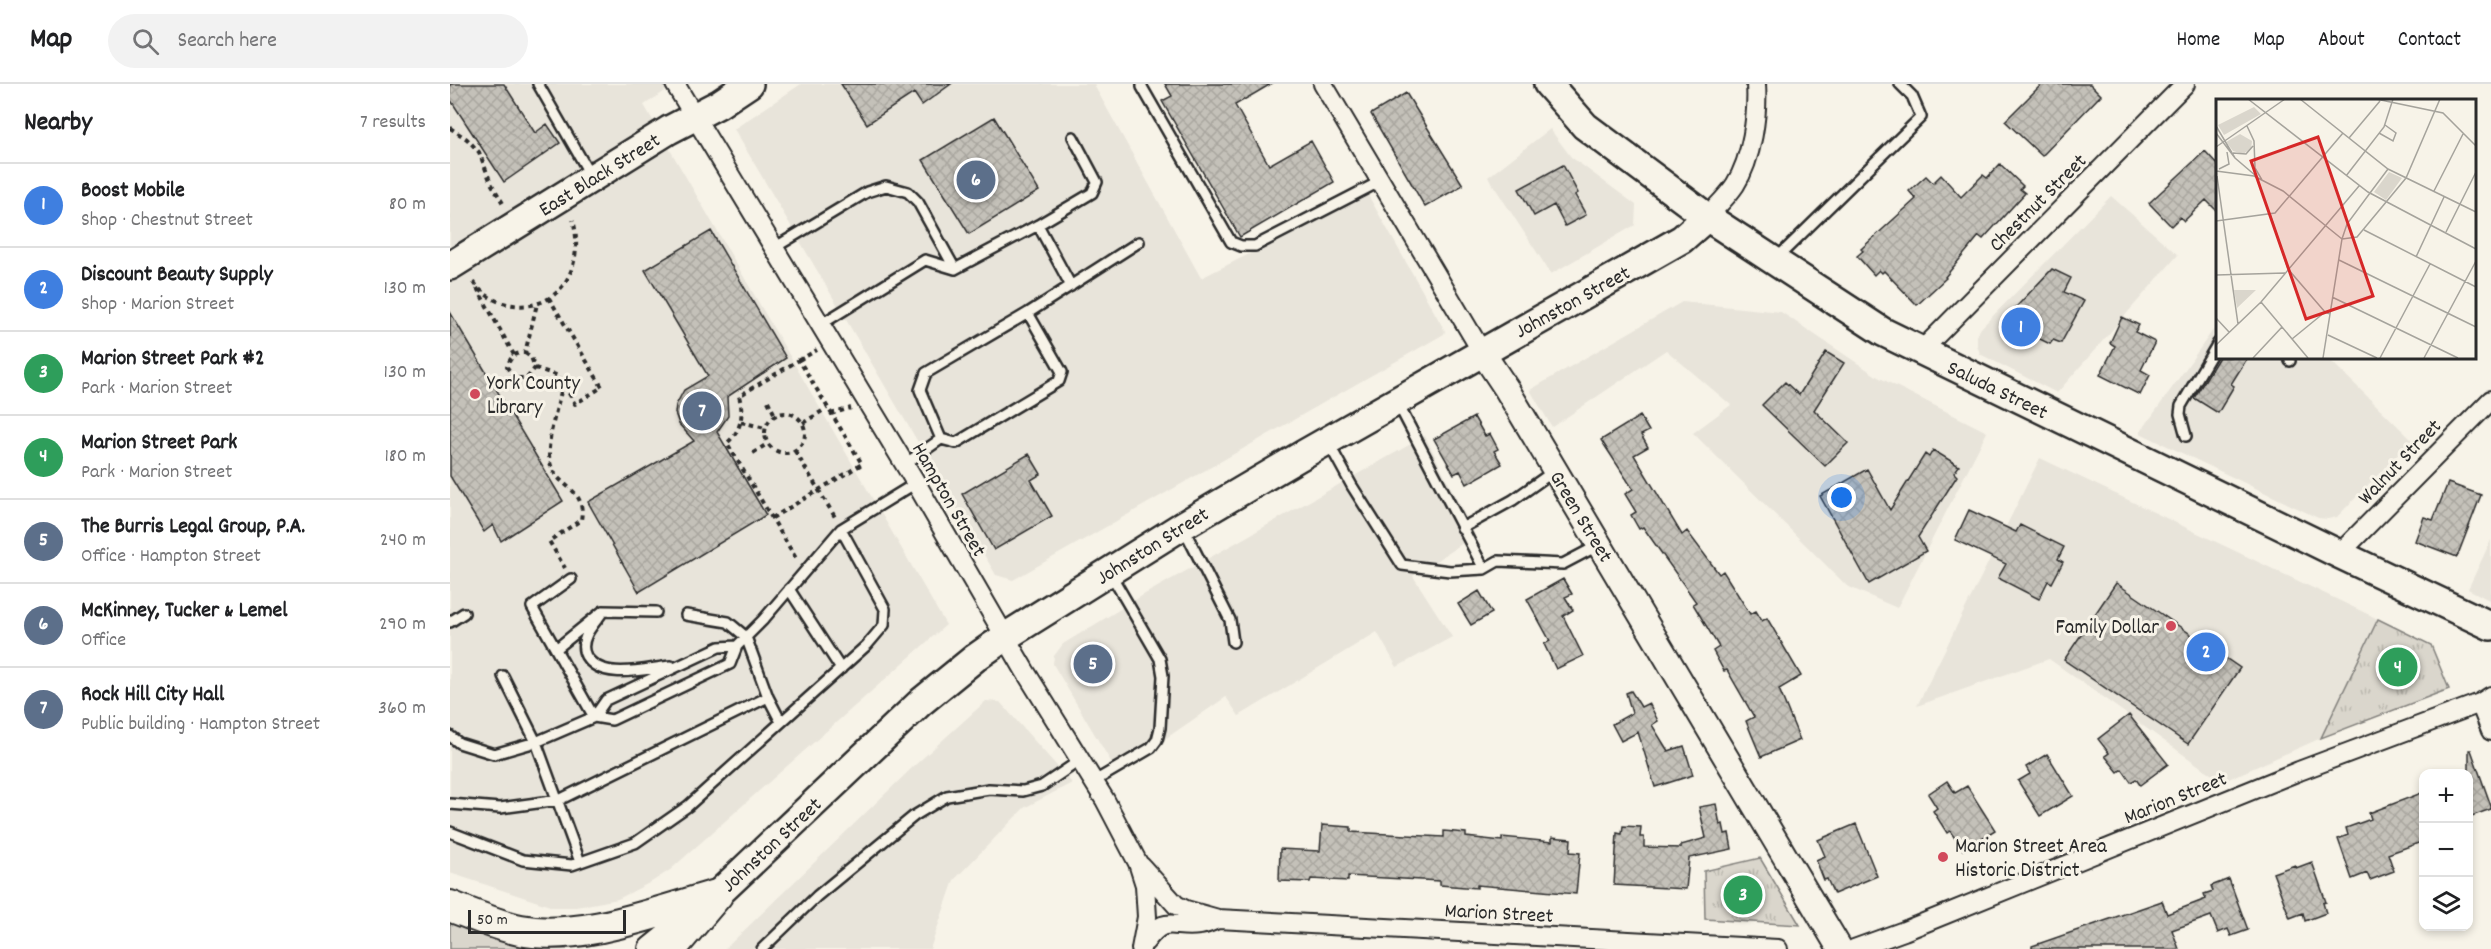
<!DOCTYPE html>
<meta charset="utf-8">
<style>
:root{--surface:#fff;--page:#f2f2f2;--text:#202124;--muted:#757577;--line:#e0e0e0;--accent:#1a73e8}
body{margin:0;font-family:Dekko,sans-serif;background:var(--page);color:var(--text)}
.controls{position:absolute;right:18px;bottom:18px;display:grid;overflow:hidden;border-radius:12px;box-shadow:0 3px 9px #0003}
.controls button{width:54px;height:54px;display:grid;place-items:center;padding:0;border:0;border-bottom:2px solid var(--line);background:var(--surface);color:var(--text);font:30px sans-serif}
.scale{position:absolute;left:18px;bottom:15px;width:158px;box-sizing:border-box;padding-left:6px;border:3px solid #2b2b2b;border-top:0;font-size:16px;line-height:21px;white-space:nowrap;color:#2b2b2b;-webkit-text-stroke:4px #f7f3e8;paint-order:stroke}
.you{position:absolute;left:1392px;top:414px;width:21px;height:21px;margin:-15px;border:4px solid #fff;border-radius:50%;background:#1a73e8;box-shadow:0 0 0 9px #1a73e833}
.badge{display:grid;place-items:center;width:39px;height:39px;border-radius:50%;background:var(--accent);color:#fff;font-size:20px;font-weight:700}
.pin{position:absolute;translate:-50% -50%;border:3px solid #fff;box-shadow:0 2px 6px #0006}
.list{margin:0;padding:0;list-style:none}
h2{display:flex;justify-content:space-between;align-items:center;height:78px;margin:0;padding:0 24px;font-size:26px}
h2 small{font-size:20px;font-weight:400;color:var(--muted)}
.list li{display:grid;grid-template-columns:39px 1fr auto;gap:18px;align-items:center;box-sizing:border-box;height:84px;padding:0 24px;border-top:2px solid var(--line)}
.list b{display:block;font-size:22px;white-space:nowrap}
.list p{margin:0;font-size:20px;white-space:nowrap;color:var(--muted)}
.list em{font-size:20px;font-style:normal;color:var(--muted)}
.icon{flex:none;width:33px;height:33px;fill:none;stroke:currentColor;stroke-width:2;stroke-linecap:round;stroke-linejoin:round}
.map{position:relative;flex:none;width:2041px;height:865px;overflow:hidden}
header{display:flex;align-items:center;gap:36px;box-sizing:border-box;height:84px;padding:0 30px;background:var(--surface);border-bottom:2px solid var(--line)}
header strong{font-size:28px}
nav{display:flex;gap:33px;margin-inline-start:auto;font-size:21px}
.search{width:420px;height:54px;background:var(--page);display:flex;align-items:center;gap:15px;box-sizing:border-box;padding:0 21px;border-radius:33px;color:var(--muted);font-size:22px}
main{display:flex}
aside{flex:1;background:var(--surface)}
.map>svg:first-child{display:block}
</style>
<header>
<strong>Map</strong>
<div class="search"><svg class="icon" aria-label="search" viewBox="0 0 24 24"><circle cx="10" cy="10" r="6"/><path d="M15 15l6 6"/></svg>Search here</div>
<nav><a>Home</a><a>Map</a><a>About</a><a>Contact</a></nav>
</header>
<main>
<aside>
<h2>Nearby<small>7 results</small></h2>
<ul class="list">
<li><span class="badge" style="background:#3f7fe0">1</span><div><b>Boost Mobile</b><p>Shop · Chestnut Street</p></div><em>80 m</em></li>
<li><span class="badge" style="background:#3f7fe0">2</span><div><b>Discount Beauty Supply</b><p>Shop · Marion Street</p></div><em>130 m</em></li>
<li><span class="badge" style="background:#2e9e5b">3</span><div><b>Marion Street Park #2</b><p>Park · Marion Street</p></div><em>130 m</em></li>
<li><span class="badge" style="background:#2e9e5b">4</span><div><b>Marion Street Park</b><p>Park · Marion Street</p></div><em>180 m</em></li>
<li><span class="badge" style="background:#5c6f8a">5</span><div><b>The Burris Legal Group, P.A.</b><p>Office · Hampton Street</p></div><em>240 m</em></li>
<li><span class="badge" style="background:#5c6f8a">6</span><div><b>McKinney, Tucker &amp; Lemel</b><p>Office</p></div><em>290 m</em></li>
<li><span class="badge" style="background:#5c6f8a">7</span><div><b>Rock Hill City Hall</b><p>Public building · Hampton Street</p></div><em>360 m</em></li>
</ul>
</aside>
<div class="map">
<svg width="2041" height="865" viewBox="0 0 2041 865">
<defs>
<pattern id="park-tufts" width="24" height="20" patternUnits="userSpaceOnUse" patternTransform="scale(1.5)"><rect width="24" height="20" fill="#dad6cc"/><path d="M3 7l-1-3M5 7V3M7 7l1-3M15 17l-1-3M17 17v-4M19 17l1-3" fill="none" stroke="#bbb8af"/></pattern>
<pattern id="building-cross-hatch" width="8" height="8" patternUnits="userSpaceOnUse" patternTransform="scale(1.5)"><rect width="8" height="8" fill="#c4c1b9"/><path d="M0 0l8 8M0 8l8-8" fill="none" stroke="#a9a69f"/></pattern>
</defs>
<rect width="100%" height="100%" fill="#f7f3e8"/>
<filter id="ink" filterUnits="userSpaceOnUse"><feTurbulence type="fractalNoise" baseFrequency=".0167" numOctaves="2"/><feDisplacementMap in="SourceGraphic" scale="12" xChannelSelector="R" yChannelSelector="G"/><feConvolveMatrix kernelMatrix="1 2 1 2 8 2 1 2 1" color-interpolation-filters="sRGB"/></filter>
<g filter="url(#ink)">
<!-- built -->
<path fill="#e8e4da" d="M0,0h226l-32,21 302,520 -276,245 -17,11 -35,18 -42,8h-23l-103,-34z
M351,0h294l-1,1 107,193 167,-83 77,136 -1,3 -431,246 -17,-5 -262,-446z
M1100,45l21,28 65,48 -1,20 -84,49 -63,-97z
M1661,112l67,59 -121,138 -77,-39 -3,-9v-10l4,-7z
M1232,218l99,10 97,65 109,55 -90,176 -50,-22 -154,-153 38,-28 -65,-55 -114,77 -22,-37z
M1768,239v34h116l-2,5 80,78 -75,77 -9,2 -10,-1 -178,-85z
M975,352l50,99 -62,41 39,61 -55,30 -20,-35 -138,84 -13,-19 -109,75 -64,-108 1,-8 9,-12 82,-50z
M1590,374l338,161 -57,119 -99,44 -173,-123 -132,47z
M2041,456v61l-23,-12z
M536,617l14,1 72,81 -48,25 -70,72 -24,69h-205l189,-183z"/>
<!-- grass -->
<path fill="#dad6cc" stroke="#82807c" stroke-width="1.5" d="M0,835l115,27 1,3h-116z"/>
<!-- park -->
<path fill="url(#park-tufts)" stroke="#82807c" stroke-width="1.5" d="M1928,535l53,26 18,44 -128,49z
M1310,774l40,67 -95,-6 -1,-48z"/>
<!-- building -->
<path fill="url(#building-cross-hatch)" stroke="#2b2b2b" stroke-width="1.5" d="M0,0h54l31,49 12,-9 13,19 -56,39 -54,-83z
M391,0h110l-29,21 -8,-12 -47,31z
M715,0h106l-36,21 34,60 42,-24 23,41 -94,55 -78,-136 10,-5z
M1592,0h48l11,11 -59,61 -37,-35z
M956,9l57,92 -38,22 -54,-93z
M544,33l45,74 -70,43 -46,-74z
M1755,67l13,14v47l-12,-12 -22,21 -4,-4 -9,9 -22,-23z
M1550,80l23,22 -3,3 5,4 -42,46 -4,-3 -34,41 1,1 -29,27 -33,-34 -2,2 -3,-3 -5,5 -17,-19 6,-5 -2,-2 55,-50 -7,-8 17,-15 7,7 8,-8 20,22 22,-22 4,3z
M1113,81l15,28 -3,2 11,20 -21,11 -11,-21 -20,11 -15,-27z
M261,147l75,127 -59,39 1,19 -11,16 49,83 -127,77 -51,-90 106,-61 -15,-17 -4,-11 1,-8 8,-15 24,-14 -63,-106z
M1602,185l19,9 -7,14 20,9 -23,42 -8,-3 -3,4 -47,-23z
M0,228l113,189 -62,40 -8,-16 -9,7 -34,-56z
M1672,233l17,8 -4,7 20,10 -14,28 9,5 -10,20 -40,-20 15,-29 -5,-3z
M1376,268l18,11 -30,47 34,33 -23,23 -63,-61 23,-23 14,13z
M1769,273h29l-17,27 3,2 -16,27 -24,-15z
M1190,332l9,15 -8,4 7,12 -14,8 48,80 5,-4 32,43 4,-3 27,43 6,-3 6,10 5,-3 34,58 -22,13 21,51 -39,17 -15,-36 8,-4 -27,-47 -3,1 -11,-20 6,-4 -26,-43 3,-2 -53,-75 -4,2 -8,-14 5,-3 -11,-18 8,-5 -32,-49z
M1024,333l11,19 5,-2 8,15 -4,2 8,13 -35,20 -7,-13 -6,3 -20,-35z
M1483,366l26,16 -5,7 3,3 -39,61 8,14 -57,33 -49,-88 47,-27 23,41 35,-56 4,3z
M579,370l12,20 -10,6 21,36 -58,34 -32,-56z
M1998,399l33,12 -24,62 -42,-16 9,-24 9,3z
M1519,426l47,22 4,-7 44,22 -6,12 5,3 -11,21 -4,-2 -9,18 -41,-21 8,-14 -51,-24z
M1113,495l9,15 -7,3 8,13 -10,6 20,40 -27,13 -12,-25 6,-3 -23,-42z
M1666,499l124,85 -52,76 -124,-84z
M1029,507l13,22 -21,12 -13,-21z
M1181,607l10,16 8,-4 9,18 -6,4 16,26 16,-5 9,29 -38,12 -17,-55 -17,9 -9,-17 20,-11 -6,-20z
M1679,631l39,49 -28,21 -4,-6 -5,3 -9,-13 -4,3 -13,-16 4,-3 -11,-14z
M2019,666h2l20,56v3l-22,8z
M1597,670l26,42 -33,20 -22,-35 12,-7 -4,-7z
M1497,697l8,12 12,-7 28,44 -32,20 -13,-19 -3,2 -14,-22 4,-3 -9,-14z
M1974,708v49l-36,13 6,17 -24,9 -3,-7 -15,6 -14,-40 10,-4 -2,-7 25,-9 -2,-6z
M1266,720l4,21 3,-1 2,10 4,-1 3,16 -43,9 -3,31 -72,-4 3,-52 5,1 1,-8 18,1 -1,10h4v10l37,1v-3l25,-7 -7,-31z
M1406,740l21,52 -43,18 -7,-15 -3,1 -8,-20 9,-4 -7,-16z
M872,741l29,2v5l93,5v-6l22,2v4l36,4v-4l50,5v-5l19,2 -1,13 10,1 -4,41 -99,-9v3l-37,-3v-4l-92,-5v5l-37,-2 -1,3 -31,-1 1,-32 40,2z
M1862,778l14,40 -3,1 3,10 -21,8 -2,-8 -13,5 -17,-45 22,-8 1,3z
M1779,795l19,51 -17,6 -3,-7 -10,4 -7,-17 -39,14 7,19h-147v-3l130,-45 5,13 39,-15 -2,-5 9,-3 -2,-5z"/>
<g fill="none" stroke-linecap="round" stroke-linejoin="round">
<defs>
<path id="service" d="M88,0l53,92
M692,0v3l89,155 10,4h14l124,-64
M324,164l93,-56 19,-6 22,6 10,10 37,67
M1325,176l146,-143 -9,-21 -12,-12
M621,202l-33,-61 54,-32 5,-11 -24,-45
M370,241l105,-65 30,9 83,-44
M1839,273l1,4
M948,320l86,165
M1736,352l-6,-22 1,-8 37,-63
M491,355l-21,-49 6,-17 102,-60 111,-71
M879,360l23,42 50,79 48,6 34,-2 14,-8 65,3 36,-19
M455,380l36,-25 15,4 103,-62 3,-9 -34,-59
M1012,444l51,-28 41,-29
M734,445l46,91 3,22
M121,495l-39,28 62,110
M339,505l52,80
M153,527c-5,8 -12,15 -16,23 -4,8 -5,15 -1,22 16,26 61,12 85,10
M0,538l14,-9
M106,565l47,-38 53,1
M53,592l33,66 44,120
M318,613l13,25
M144,633l12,-17 113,-53 18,-1
M0,652l9,7 35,11 42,-12 58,-25 18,3 118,-56 7,-18 26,-26 78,-91 75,-46
M643,698l58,-34 6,-8 3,-12 3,-52 -3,-17 -50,-86
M0,720l50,4 59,-8 209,-103 -22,-60 -18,-15 -42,-7
M0,748l73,28 49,5 63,-22 53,-37 179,-161 17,-20 1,-16 -44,-80
M312,865l55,-53 97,-80 33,-20 42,-7 34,2 19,-5 37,-25"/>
<path id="minor" d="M225,0l241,399 109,188 80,129 33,63 7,22 2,32 -6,32
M873,0l159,268
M1257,133c9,-10 20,-20 28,-32 17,-27 23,-70 21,-101
M1471,267l264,-267
M1889,470l152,-154
M2041,612l-11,7 11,28
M691,782l35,39 10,5 32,9 560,30
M693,856l3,1c20,-27 26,-12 53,-16 6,0 13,-4 19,-6
M1404,865l50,-18 395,-160 181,-68"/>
<path id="tertiary" d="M1032,268l24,36 334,561
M201,865l31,-25"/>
<path id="secondary" d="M1098,0l37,42 122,91 176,115 456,222 152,72
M0,182l219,-136 50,-26 30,-20
M267,811l204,-193 54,-44 30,-21 177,-111 122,-72 378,-215 25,-22"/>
<path id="primary" d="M0,822c23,9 46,19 70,24 60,12 139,-19 197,-35
M221,865l46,-54"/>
</defs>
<!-- service casing -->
<use href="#service" stroke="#2b2b2b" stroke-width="14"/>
<!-- minor casing -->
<use href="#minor" stroke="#2b2b2b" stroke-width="22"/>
<!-- tertiary casing -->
<use href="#tertiary" stroke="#2b2b2b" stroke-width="28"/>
<!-- secondary casing -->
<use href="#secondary" stroke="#2b2b2b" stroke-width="32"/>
<!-- primary casing -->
<use href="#primary" stroke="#2b2b2b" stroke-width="34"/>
<!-- path -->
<path stroke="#2b2b2b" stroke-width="4" stroke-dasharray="4.5 4.5" stroke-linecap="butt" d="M0,44l17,11 12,13 12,31 13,22
M24,198c6,10 18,18 29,21 55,15 83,-36 70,-83
M27,204l37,67
M75,269l6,4 4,11 -8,10h-13l-7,-11c3,-9 7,-15 18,-14l12,-49
M349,276l18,-10
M85,284l24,8 16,28 27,-17 -53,-89
M113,299c-4,20 -18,59 -13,79 6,27 37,24 31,58l-32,21 16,27
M318,317l7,14
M315 349a20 20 0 1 1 40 0a20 20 0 1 1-40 0Z
M381,330l20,-6
M291,338l24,6
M353,339l24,-15
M345,367l40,66
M303,369l14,-9
M322,434l90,-54 -63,-104 -60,36c5,18 3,34 -12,47l70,117"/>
<!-- service -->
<use href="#service" stroke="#f7f3e8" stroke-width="9"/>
<!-- minor -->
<use href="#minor" stroke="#f7f3e8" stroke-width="18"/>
<!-- tertiary -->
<use href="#tertiary" stroke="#f7f3e8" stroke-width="24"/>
<!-- secondary -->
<use href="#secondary" stroke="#f7f3e8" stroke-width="27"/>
<!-- primary -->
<use href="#primary" stroke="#f7f3e8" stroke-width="30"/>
</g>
</g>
<!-- markers -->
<g fill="#d1495b" stroke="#f7f3e8" stroke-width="2">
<circle cx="25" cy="310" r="6"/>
<circle cx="1721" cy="542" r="6"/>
<circle cx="1493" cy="773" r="6"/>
</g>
<g text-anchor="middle" stroke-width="6" stroke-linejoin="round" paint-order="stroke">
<!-- street labels -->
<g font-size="21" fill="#2b2b2b" stroke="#f7f3e8">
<text transform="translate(149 90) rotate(-32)" y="7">East Black Street</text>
<text transform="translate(1587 118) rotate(-45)" y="7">Chestnut Street</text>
<text transform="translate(1122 217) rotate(-29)" y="7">Johnston Street</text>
<text transform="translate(1548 305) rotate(26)" y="7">Saluda Street</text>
<text transform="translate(1949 377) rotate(-46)" y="7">Walnut Street</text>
<text transform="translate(500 415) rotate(60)" y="7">Hampton Street</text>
<text transform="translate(1132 432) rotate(59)" y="7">Green Street</text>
<text transform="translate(702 461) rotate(-32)" y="7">Johnston Street</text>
<text transform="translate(1725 713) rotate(-22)" y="7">Marion Street</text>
<text transform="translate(321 760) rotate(-43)" y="7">Johnston Street</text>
<text transform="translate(1049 828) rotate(3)" y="7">Marion Street</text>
</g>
<!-- poi labels -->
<g font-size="21" fill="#2b2b2b" stroke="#f7f3e8" text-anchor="start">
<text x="37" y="305">York County<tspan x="37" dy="24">Library</tspan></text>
<text x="1709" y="549" text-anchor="end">Family Dollar</text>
<text x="1505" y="768">Marion Street Area<tspan x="1505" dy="24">Historic District</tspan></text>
</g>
</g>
<!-- overview -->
<g transform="translate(1766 15)">
<rect width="260" height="260" fill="#f7f3e8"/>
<path d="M24,35l12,7 -1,8 -8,5 -10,-3 -7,-9z" fill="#dad6cc"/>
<path d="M38,8l7,7 -37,21 -6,-10zM173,73l13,6 -16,22 -12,-8zM18,191h22l-19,18z" fill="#dad6cc"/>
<path fill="none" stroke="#a5a39c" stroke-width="1.5" d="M32,0l120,93 108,57M84,0l88,70 88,43M160,0l67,14 33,33M0,27l19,32 21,18M31,27l7,15 1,27 7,12M0,34l19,25M163,34l14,8 3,-8 -11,-8M133,39l31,-37M0,48l69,-48M17,54l13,1 7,-8M3,70l10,-5 -2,-12M0,72l38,5 29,15 59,48M1,77l21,148M130,77l38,-49 9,-28M218,92l29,-57M154,94l18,-24M54,115l18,55 37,43M0,122l59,-8 68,-80M148,131l112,57M230,133l30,-60M126,140l15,-2 49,-59 34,-79M200,158l28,-60M123,161l137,67M0,176l69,-2M116,198l126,61M45,203l47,56M0,219l13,14M112,236l49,23M76,240l33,-27 5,2M0,246l45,-43 98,-116M37,259l29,-31M107,259l19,-119 5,-15 23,-31M164,259l50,-94M208,259l52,-97"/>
<path fill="#d62828" fill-opacity="0.15" stroke="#d62828" stroke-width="3" d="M102,38l55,159 -67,23 -55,-158z"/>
<rect width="260" height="260" fill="none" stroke="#2b2b2b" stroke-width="3"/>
</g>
</svg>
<div class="controls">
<button>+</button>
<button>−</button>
<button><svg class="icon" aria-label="layers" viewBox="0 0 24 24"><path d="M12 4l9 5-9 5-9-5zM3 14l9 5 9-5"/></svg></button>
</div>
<div class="scale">50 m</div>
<div class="you"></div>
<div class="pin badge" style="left:1571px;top:243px;background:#3f7fe0">1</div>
<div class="pin badge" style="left:1756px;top:568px;background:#3f7fe0">2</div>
<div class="pin badge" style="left:1293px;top:811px;background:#2e9e5b">3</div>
<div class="pin badge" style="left:1948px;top:583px;background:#2e9e5b">4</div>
<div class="pin badge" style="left:643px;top:580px;background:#5c6f8a">5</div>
<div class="pin badge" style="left:526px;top:96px;background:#5c6f8a">6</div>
<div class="pin badge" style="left:252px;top:327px;background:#5c6f8a">7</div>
</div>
</main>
